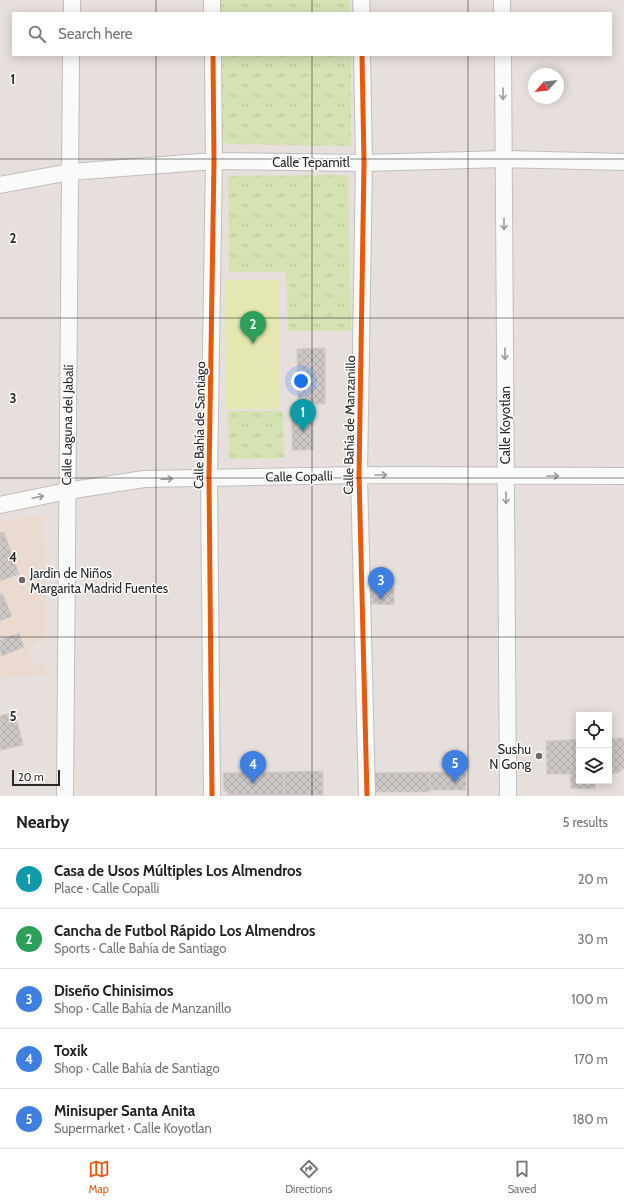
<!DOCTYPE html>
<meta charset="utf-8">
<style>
:root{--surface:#fff;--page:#f2f2f2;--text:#222;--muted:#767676;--line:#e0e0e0;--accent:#ea580c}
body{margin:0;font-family:Cabin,sans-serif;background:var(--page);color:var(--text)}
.controls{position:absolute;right:12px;bottom:12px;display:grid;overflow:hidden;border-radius:0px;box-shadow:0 2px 10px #0003}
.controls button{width:36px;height:36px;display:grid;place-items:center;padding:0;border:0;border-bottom:1px solid var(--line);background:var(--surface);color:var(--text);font:20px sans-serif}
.compass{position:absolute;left:528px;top:68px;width:36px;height:36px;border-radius:50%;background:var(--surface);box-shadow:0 2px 10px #0003;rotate:243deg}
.scale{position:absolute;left:12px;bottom:10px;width:48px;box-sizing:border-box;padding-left:4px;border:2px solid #282828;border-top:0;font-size:11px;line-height:14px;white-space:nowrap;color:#282828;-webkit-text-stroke:3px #fff;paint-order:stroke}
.you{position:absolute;left:301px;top:381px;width:14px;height:14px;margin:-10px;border:3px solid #fff;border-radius:50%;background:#1a73e8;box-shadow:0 0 0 6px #1a73e833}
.badge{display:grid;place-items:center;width:26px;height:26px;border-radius:50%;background:var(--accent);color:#fff;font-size:13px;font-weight:700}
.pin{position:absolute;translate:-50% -33px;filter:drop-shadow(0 1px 2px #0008)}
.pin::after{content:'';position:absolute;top:21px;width:14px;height:12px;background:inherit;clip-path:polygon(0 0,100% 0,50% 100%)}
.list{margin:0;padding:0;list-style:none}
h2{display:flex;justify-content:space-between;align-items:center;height:52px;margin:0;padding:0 16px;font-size:17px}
h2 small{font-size:13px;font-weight:400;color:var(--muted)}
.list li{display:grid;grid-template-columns:26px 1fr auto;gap:12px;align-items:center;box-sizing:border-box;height:60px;padding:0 16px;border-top:1px solid var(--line)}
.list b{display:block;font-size:15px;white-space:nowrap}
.list p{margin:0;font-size:13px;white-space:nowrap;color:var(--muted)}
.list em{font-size:13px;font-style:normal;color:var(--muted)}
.icon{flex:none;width:22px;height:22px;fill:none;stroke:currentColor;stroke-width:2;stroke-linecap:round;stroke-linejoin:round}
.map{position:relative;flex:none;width:624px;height:796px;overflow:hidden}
.search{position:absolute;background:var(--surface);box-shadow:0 2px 10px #0003;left:12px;right:12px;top:12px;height:44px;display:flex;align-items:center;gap:10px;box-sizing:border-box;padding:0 14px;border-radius:0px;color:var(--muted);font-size:15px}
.sheet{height:352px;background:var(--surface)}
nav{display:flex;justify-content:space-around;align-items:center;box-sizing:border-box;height:56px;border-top:1px solid var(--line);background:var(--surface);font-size:11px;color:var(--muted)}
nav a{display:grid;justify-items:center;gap:2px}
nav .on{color:var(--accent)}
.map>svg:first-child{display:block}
</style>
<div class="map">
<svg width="624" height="796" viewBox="0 0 624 796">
<defs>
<pattern id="park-tufts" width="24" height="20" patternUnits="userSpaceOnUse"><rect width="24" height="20" fill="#d5e3b3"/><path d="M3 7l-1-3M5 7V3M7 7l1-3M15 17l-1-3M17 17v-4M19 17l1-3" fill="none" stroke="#b7c39a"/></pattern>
<pattern id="building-cross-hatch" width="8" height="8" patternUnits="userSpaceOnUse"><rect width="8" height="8" fill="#cdc8c6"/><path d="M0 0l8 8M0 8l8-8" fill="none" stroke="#b0acaa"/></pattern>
</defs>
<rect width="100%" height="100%" fill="#e7dfdc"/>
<!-- education -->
<path fill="#ebdad0" d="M41,515l3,3 2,120 -17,7 5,22 12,-5 1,12 -47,5v-157z"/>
<!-- park -->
<path fill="url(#park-tufts)" d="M219,0h131v13h-131z
M219,55h132v91l-125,-2 -7,-9z
M348,175l3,156h-63l-2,-59h-57l-1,-96z
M228,411h55l1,47 -55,1z"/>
<!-- pitch -->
<path fill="#e4e7af" d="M225,280h54l1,129h-54z"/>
<!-- building -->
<path fill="url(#building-cross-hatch)" stroke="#d2cbc8" d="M325,348v56h-27l-1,-55z
M292,415h21v35h-21z
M4,532l15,42 -19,7v-48z
M371,588h23v17l-23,-1z
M2,593l10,23 -12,5v-27z
M19,633l5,14 -22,9 -2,-6v-10z
M15,712l8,33 -23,5v-34z
M624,738v30l-6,5h-9v-34z
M579,739v42h16v8l-24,-1 -1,-48z
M570,740l1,34h-24l-1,-33z
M323,771v24h-39v-23z
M284,772v23h-56l-4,-5 -1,-17z
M430,772v20h-56v-19z
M430,772l36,1v17h-36z"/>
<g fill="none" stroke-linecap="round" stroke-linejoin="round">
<defs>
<path id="street" d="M212,0v13
M361,0l1,13
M502,0v13
M72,13v-13
M362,55l2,108 -5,312 8,321
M503,55l5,741
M0,185l70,-13 144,-11 150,2 139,-4 121,3
M0,505l67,-14 77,-12 215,-4 265,1
M65,796l6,-741
M212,796l-3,-319 5,-316 -1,-106"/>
</defs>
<!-- street casing -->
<use href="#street" stroke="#c0bebe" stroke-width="18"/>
<!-- street -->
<use href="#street" stroke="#fbfafa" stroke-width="16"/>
<defs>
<path id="cycleway" d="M362,55l2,108 -5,312 8,321
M212,796l-3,-319 5,-316 -1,-106"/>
</defs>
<!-- cycleway casing -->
<use href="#cycleway" stroke="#fff" stroke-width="8"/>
<!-- cycleway -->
<use href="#cycleway" stroke="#e8590c" stroke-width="5"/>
</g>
<!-- one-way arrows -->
<defs><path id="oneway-shaft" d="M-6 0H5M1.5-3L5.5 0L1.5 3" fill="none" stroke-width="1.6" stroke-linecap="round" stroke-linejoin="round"/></defs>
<g stroke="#9c9c9c">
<use href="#oneway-shaft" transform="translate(503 94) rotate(90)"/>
<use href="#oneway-shaft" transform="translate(504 224) rotate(90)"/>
<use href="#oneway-shaft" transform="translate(505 354) rotate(90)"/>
<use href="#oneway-shaft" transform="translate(381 475)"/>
<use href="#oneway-shaft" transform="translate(553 476)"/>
<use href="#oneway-shaft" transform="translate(167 479) rotate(-2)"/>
<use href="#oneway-shaft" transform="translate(38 497) rotate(-12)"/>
<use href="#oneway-shaft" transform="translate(506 498) rotate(90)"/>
</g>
<!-- grid -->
<path fill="none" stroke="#282828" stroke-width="1" stroke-opacity="0.55" d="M156,0v13M312,0v13M468,0v13M156,55v741M312,55v741M468,55v741M0,159h624M0,318h624M0,478h624M0,637h624"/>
<!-- markers -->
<g fill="#6b6867" stroke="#fff" stroke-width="1.5">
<circle cx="22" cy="580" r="4"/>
<circle cx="539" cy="756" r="4"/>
</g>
<g text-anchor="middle" stroke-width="3" stroke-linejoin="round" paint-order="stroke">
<!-- street labels -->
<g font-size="13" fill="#282828" stroke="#fff">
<text x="311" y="167">Calle Tepamitl</text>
<text transform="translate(67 425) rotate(-89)" y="5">Calle Laguna del Jabalí</text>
<text transform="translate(199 425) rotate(-89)" y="5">Calle Bahía de Santiago</text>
<text transform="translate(349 425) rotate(-89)" y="5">Calle Bahía de Manzanillo</text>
<text transform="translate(505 425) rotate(-90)" y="5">Calle Koyotlan</text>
<text transform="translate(299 476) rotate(-1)" y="5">Calle Copalli</text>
</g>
<!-- poi labels -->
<g font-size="13" fill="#282828" stroke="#fff" text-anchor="start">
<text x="30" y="578">Jardín de Niños<tspan x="30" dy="15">Margarita Madrid Fuentes</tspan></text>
<text x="531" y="754" text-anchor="end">Sushu<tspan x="531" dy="15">N Gong</tspan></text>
</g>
</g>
<g font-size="13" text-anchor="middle" font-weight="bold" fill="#282828" stroke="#fff" stroke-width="3" stroke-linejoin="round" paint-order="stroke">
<text x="13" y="84">1</text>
<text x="13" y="243">2</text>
<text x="13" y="403">3</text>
<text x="13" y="562">4</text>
<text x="13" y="721">5</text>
</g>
</svg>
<div class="controls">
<button><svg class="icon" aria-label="locate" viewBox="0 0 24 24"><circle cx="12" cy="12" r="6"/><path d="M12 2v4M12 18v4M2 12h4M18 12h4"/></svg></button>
<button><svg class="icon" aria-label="layers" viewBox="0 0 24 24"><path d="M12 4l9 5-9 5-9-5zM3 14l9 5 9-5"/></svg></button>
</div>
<svg class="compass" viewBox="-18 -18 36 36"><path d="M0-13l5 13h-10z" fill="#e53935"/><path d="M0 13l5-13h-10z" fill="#767676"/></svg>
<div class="scale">20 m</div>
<div class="you"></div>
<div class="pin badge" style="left:303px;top:432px;background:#0f9aa8">1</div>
<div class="pin badge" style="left:253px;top:344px;background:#2e9e5b">2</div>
<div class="pin badge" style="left:381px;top:600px;background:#3f7fe0">3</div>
<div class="pin badge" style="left:253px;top:784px;background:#3f7fe0">4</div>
<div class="pin badge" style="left:455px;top:783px;background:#3f7fe0">5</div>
<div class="search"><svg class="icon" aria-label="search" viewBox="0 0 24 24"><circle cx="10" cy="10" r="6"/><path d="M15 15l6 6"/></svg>Search here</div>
</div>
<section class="sheet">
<h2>Nearby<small>5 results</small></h2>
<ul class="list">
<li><span class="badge" style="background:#0f9aa8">1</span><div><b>Casa de Usos Múltiples Los Almendros</b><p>Place · Calle Copalli</p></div><em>20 m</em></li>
<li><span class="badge" style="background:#2e9e5b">2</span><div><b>Cancha de Futbol Rápido Los Almendros</b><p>Sports · Calle Bahía de Santiago</p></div><em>30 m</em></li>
<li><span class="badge" style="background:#3f7fe0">3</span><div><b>Diseño Chinisimos</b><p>Shop · Calle Bahía de Manzanillo</p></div><em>100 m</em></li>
<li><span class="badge" style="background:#3f7fe0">4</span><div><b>Toxik</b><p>Shop · Calle Bahía de Santiago</p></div><em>170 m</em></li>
<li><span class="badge" style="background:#3f7fe0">5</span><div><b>Minisuper Santa Anita</b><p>Supermarket · Calle Koyotlan</p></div><em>180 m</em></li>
</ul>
</section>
<nav>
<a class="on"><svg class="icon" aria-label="map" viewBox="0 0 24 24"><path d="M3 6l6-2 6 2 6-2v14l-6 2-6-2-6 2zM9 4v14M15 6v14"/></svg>Map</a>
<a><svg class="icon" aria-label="directions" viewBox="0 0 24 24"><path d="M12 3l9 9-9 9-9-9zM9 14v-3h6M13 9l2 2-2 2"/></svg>Directions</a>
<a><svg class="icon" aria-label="saved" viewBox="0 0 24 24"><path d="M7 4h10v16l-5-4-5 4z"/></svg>Saved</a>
</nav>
